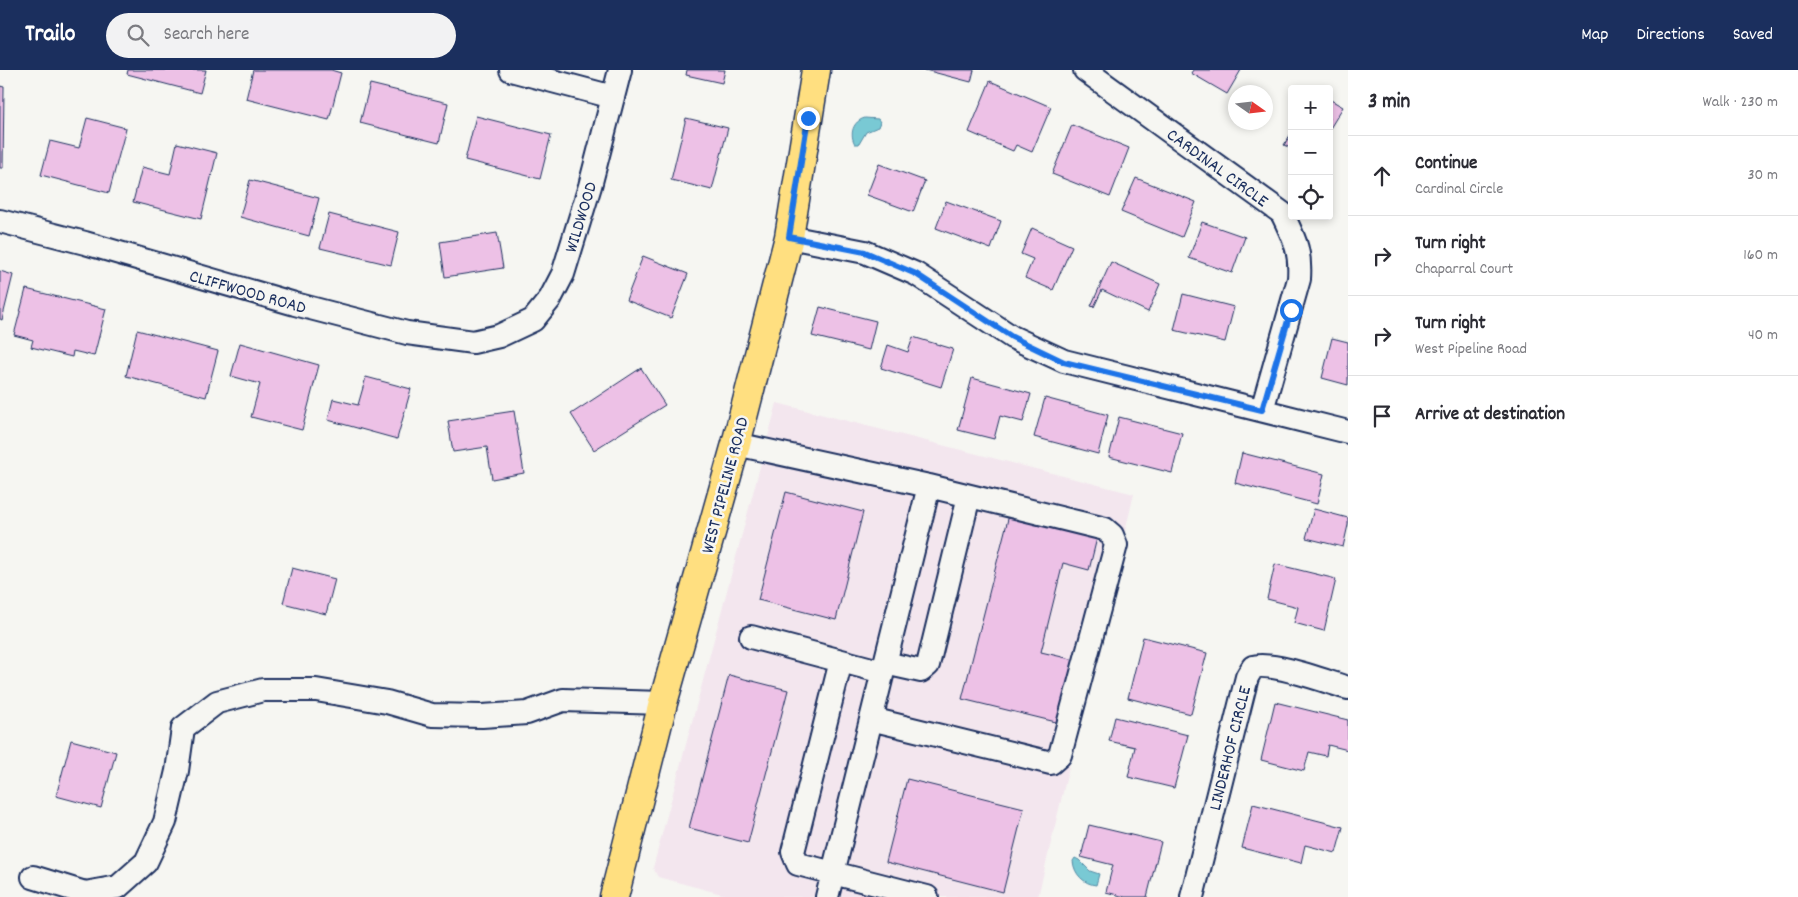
<!DOCTYPE html>
<meta charset="utf-8">
<style>
:root{--surface:#fff;--page:#f2f2f3;--text:#2b2b33;--muted:#7c7c81;--line:#e1e1e2;--accent:#1b2f5e}
body{margin:0;font-family:Dekko,sans-serif;background:var(--page);color:var(--text)}
.controls{position:absolute;right:15px;top:15px;display:grid;overflow:hidden;border-radius:5px;box-shadow:0 2px 8px #0003}
.controls button{width:45px;height:45px;display:grid;place-items:center;padding:0;border:0;border-bottom:1px solid var(--line);background:var(--surface);color:var(--text);font:25px sans-serif}
.compass{position:absolute;left:1228px;top:15px;width:45px;height:45px;border-radius:50%;background:var(--surface);box-shadow:0 2px 8px #0003;rotate:104deg}
.stop{position:absolute;width:15px;height:15px;margin:-11px;border:4px solid #1a73e8;border-radius:50%;background:#fff}
.stop.end{background:#1a73e8;border-color:#fff;box-shadow:0 1px 5px #0008}
.list{margin:0;padding:0;list-style:none}
h2{display:flex;justify-content:space-between;align-items:center;height:65px;margin:0;padding:0 20px;font-size:21px}
h2 small{font-size:16px;font-weight:400;color:var(--muted)}
.list li{display:grid;grid-template-columns:32px 1fr auto;gap:15px;align-items:center;box-sizing:border-box;height:80px;padding:0 20px;border-top:1px solid var(--line)}
.list b{display:block;font-size:19px;white-space:nowrap}
.list p{margin:0;font-size:16px;white-space:nowrap;color:var(--muted)}
.list em{font-size:16px;font-style:normal;color:var(--muted)}
.icon{flex:none;width:28px;height:28px;fill:none;stroke:currentColor;stroke-width:2;stroke-linecap:round;stroke-linejoin:round}
.map{position:relative;flex:none;width:1348px;height:827px;overflow:hidden}
header{display:flex;align-items:center;gap:30px;box-sizing:border-box;height:70px;padding:0 25px;background:var(--accent);color:#fff}
header strong{font-size:24px}
nav{display:flex;gap:28px;margin-inline-start:auto;font-size:18px}
.search{width:350px;height:45px;background:var(--page);display:flex;align-items:center;gap:12px;box-sizing:border-box;padding:0 18px;border-radius:28px;color:var(--muted);font-size:19px}
main{display:flex}
aside{flex:1;background:var(--surface)}
.map>svg:first-child{display:block}
</style>
<header>
<strong>Trailo</strong>
<div class="search"><svg class="icon" aria-label="search" viewBox="0 0 24 24"><circle cx="10" cy="10" r="6"/><path d="M15 15l6 6"/></svg>Search here</div>
<nav><a>Map</a><a>Directions</a><a>Saved</a></nav>
</header>
<main>
<div class="map">
<svg width="1348" height="827" viewBox="0 0 1348 827">
<rect width="100%" height="100%" fill="#f6f6f2"/>
<filter id="ink" filterUnits="userSpaceOnUse"><feTurbulence type="fractalNoise" baseFrequency=".02" numOctaves="2"/><feDisplacementMap in="SourceGraphic" scale="10" xChannelSelector="R" yChannelSelector="G"/><feConvolveMatrix kernelMatrix="1 2 1 2 8 2 1 2 1" color-interpolation-filters="sRGB"/></filter>
<g filter="url(#ink)">
<!-- built -->
<path fill="#f3e6ee" d="M777,333l357,91 -96,403h-305l-75,-20 -5,-9z"/>
<!-- water -->
<path fill="#79c9d4" stroke="#538ba5" d="M865,48l13,1 2,3 -2,5 -12,5 -7,12h-4c-6,-10 -2,-23 10,-26z
M1075,788l4,2 11,11 9,3 -3,11c-12,-1 -22,-11 -23,-24z"/>
<!-- building -->
<path fill="#edc1e6" stroke="#1b2f5e" d="M128,0h78l-6,23 -73,-19z
M253,0h78l10,3 -12,47 -83,-21z
M687,0h38l-3,13 -36,-8z
M925,0h49l-3,12z
M1193,0h48l-14,24 -36,-21z
M990,11l61,26 -19,45 -16,-7 -3,6 -44,-19z
M370,14l78,19 -9,40 -79,-20z
M0,16l4,1 -1,81h-3z
M1329,29l14,8 -14,23z
M476,46l75,19 -11,44 -75,-19z
M87,48l39,10 -17,65 -68,-18 9,-34 29,7z
M686,48l42,10 -16,62 -41,-10z
M1072,55l57,23 -19,49 -58,-23z
M1292,62v17l-8,-4z
M177,73l40,10 -16,66 -68,-17 9,-35 28,7z
M879,94l46,17 -12,31 -46,-17z
M1136,108l60,24 -14,35 -61,-25z
M250,110l69,18 -10,38 -69,-19z
M946,131l55,20 -10,28 -55,-21z
M329,144l70,18 -8,33 -71,-17z
M1202,152l43,15 -13,36 -43,-15z
M1032,158l40,18 -19,44 -28,-12 8,-19 -12,-5z
M497,163l6,35 -58,9 -5,-35z
M643,186l45,18 -17,44 -45,-18z
M1111,192l49,22 -12,28 -46,-22 -8,17 -3,-1z
M0,201l13,4 -11,45 -2,-1z
M26,219l80,20 -12,47 -21,-5 -1,6 -41,-10 2,-7 -19,-5z
M1183,224l51,13 -9,35 -51,-12z
M820,237l56,14 -7,29 -57,-14z
M137,260l81,21 -12,46 -80,-21z
M913,267l40,12 -12,38 -60,-19 7,-23 20,7z
M1332,268l16,4v43l-26,-7z
M240,273l79,22 -17,65 -51,-13 9,-33 -29,-8z
M641,298l24,37 -71,45 -23,-36z
M366,307l45,12 -14,50 -69,-19 5,-21 25,6z
M972,308l59,16 -8,28 -23,-6 -6,23 -36,-9z
M1045,328l63,17 -10,39 -64,-17z
M514,341l10,62 -32,6 -5,-32 -34,5 -5,-31z
M1119,347l63,16 -10,40 -63,-16z
M1242,383l82,21 -7,30 -82,-21z
M786,422l77,20 -27,108 -78,-20z
M1314,439l34,9v7l-5,22 -37,-9z
M1009,445l88,23 -8,32 -26,-7 -22,89 34,8 -15,63 -98,-24z
M1275,494l61,15 -12,52 -30,-8 4,-16 -31,-8z
M292,498l43,11 -9,35 -43,-11z
M1143,567l64,16 -16,61 -63,-16z
M729,605l59,15 -40,153 -59,-15z
M1275,632l73,18v30l-20,-5 -2,11 -17,-4 -5,19 -43,-11z
M1115,647l73,18 -14,53 -46,-11 7,-30 -26,-6z
M71,670l45,12 -15,56 -45,-12z
M907,709l117,29 -21,84 -117,-30z
M1253,734l90,23 -7,26 -31,-8 -4,18 -59,-15z
M1089,755l72,17 -14,55h-22l-19,-5 7,-27 -32,-8z"/>
<g fill="none" stroke-linecap="round" stroke-linejoin="round">
<defs>
<path id="minor" d="M511,0l102,27
M1085,0l197,143c12,26 19,36 17,66l-37,131
M0,151l85,22 210,61 112,29 66,9 26,-6 34,-16 17,-21 13,-25 27,-88 30,-116
M789,167l76,15 51,22 96,63 52,24 284,71
M736,374l193,42 -102,411
M751,567l132,35
M841,591l-48,191 5,12 129,33
M885,593l36,8 7,-6 41,-169
M871,649l180,44 9,-8 56,-210 -4,-10 -7,-6 -176,-43
M33,807l52,16 33,-6 28,-25 19,-40 12,-51 6,-43 34,-26 46,-12h53l71,12 45,13 50,1 45,-3 36,-13 100,3
M1192,827l55,-220 6,-10c19,-6 74,15 95,21"/>
<path id="major" d="M614,827l49,-194 73,-259 53,-207 27,-167"/>
</defs>
<!-- minor casing -->
<use href="#minor" stroke="#1b2f5e" stroke-width="26"/>
<!-- major casing -->
<use href="#major" stroke="#1b2f5e" stroke-width="31"/>
<!-- minor -->
<use href="#minor" stroke="#f6f6f2" stroke-width="22"/>
<!-- major -->
<use href="#major" stroke="#ffdf80" stroke-width="28"/>
</g>
</g>
<g fill="none" stroke-linecap="round" stroke-linejoin="round" filter="url(#ink)">
<!-- route -->
<path stroke="#1a73e8" stroke-width="6" d="M808,48l-19,119 76,15 51,22 96,63 52,25 198,48 29,-100"/>
</g>
<g text-anchor="middle" stroke-width="5" stroke-linejoin="round" paint-order="stroke">
<!-- street labels -->
<g font-size="18" fill="#1b2f5e" stroke="#f6f6f2">
<text transform="translate(1218 97) rotate(36)" y="6">CARDINAL CIRCLE</text>
<text transform="translate(580 147) rotate(-73)" y="6">WILDWOOD</text>
<text transform="translate(248 221) rotate(16)" y="6">CLIFFWOOD ROAD</text>
<text transform="translate(724 415) rotate(-75)" y="6">WEST PIPELINE ROAD</text>
<text transform="translate(1229 678) rotate(-76)" y="6">LINDERHOF CIRCLE</text>
</g>
</g>
</svg>
<div class="controls">
<button>+</button>
<button>−</button>
<button><svg class="icon" aria-label="locate" viewBox="0 0 24 24"><circle cx="12" cy="12" r="6"/><path d="M12 2v4M12 18v4M2 12h4M18 12h4"/></svg></button>
</div>
<svg class="compass" viewBox="-18 -18 36 36"><path d="M0-13l5 13h-10z" fill="#e53935"/><path d="M0 13l5-13h-10z" fill="#7c7c81"/></svg>
<div class="stop" style="left:1291px;top:240px"></div>
<div class="stop end" style="left:808px;top:48px"></div>
</div>
<aside>
<h2>3 min<small>Walk · 230 m</small></h2>
<ul class="list">
<li><svg class="icon" aria-label="ahead" viewBox="0 0 24 24"><path d="M12 20V5M6 11l6-6 6 6"/></svg><div><b>Continue</b><p>Cardinal Circle</p></div><em>30 m</em></li>
<li><svg class="icon" aria-label="right" viewBox="0 0 24 24"><path d="M7 20v-9h11M14 6l5 5-5 5"/></svg><div><b>Turn right</b><p>Chaparral Court</p></div><em>160 m</em></li>
<li><svg class="icon" aria-label="right" viewBox="0 0 24 24"><path d="M7 20v-9h11M14 6l5 5-5 5"/></svg><div><b>Turn right</b><p>West Pipeline Road</p></div><em>40 m</em></li>
<li><svg class="icon" aria-label="arrive" viewBox="0 0 24 24"><path d="M6 21V4h12l-3 4 3 4H6"/></svg><div><b>Arrive at destination</b></div></li>
</ul>
</aside>
</main>
